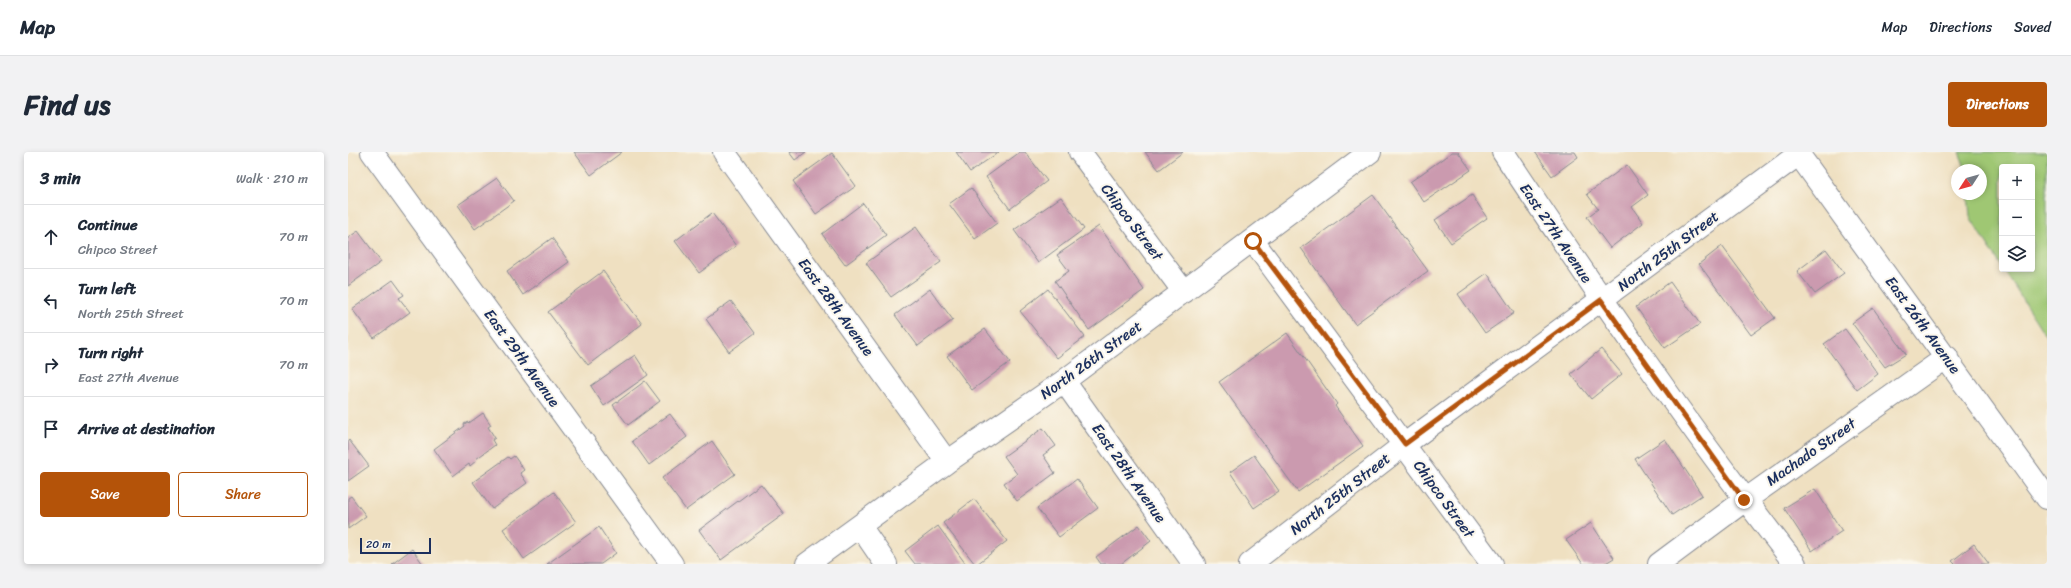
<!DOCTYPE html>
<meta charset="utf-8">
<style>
:root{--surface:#fff;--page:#f2f2f3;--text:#1f2937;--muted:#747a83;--line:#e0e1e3;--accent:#b45309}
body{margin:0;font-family:Sriracha,sans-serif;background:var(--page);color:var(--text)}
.controls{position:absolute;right:12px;top:12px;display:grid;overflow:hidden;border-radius:4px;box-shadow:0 2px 6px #0003}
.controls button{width:36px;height:36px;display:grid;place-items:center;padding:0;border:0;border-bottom:1px solid var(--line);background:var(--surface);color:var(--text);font:20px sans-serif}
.compass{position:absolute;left:1603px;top:12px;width:36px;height:36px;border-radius:50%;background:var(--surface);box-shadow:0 2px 6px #0003;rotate:234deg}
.scale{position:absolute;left:12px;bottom:10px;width:71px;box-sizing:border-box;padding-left:4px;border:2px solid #1b2f5e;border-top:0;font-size:11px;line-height:14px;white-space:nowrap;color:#1b2f5e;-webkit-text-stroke:3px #fbf7ec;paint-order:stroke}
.stop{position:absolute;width:12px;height:12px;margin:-9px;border:3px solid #b45309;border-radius:50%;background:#fff}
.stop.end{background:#b45309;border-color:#fff;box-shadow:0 1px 4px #0008}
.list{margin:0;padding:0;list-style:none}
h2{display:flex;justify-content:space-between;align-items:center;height:52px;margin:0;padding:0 16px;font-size:17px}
h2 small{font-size:13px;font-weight:400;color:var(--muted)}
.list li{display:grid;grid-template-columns:26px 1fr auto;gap:12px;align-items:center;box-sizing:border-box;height:64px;padding:0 16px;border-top:1px solid var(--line)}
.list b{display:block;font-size:15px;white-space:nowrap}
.list p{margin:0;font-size:13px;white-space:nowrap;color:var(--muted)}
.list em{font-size:13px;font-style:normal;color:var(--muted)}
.actions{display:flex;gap:8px;padding:12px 16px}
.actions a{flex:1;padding:9px 0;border:1px solid var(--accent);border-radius:4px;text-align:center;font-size:14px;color:var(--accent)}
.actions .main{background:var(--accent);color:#fff}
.icon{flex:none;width:22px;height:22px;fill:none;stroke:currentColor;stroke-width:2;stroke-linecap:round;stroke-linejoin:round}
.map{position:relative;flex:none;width:1699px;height:412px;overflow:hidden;border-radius:4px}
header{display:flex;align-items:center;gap:24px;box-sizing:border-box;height:56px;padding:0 20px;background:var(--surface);border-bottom:1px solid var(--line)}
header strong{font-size:19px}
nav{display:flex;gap:22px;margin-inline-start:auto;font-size:14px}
.intro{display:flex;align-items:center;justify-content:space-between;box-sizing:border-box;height:96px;padding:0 24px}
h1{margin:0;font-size:28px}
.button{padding:10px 18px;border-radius:4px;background:var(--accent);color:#fff;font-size:14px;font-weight:700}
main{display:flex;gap:24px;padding:0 24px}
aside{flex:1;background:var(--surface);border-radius:4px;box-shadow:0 2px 6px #0003}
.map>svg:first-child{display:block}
</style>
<header>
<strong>Map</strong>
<nav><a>Map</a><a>Directions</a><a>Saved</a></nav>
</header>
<div class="intro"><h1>Find us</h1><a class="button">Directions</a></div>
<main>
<aside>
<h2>3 min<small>Walk · 210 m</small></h2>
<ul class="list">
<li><svg class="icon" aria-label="ahead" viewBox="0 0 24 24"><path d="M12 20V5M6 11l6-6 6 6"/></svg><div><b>Continue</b><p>Chipco Street</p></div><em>70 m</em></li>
<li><svg class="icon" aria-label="left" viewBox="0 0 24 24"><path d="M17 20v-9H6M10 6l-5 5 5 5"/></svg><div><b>Turn left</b><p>North 25th Street</p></div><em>70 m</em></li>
<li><svg class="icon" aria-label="right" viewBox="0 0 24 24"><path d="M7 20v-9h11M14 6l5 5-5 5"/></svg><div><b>Turn right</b><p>East 27th Avenue</p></div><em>70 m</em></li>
<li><svg class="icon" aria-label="arrive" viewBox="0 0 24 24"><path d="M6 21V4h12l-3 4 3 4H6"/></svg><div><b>Arrive at destination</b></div></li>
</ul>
<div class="actions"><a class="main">Save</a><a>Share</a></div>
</aside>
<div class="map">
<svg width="1699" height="412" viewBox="0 0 1699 412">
<rect width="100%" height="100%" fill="#fbf7ec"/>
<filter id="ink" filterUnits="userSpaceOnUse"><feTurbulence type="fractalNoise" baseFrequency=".025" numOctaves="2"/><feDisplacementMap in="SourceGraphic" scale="8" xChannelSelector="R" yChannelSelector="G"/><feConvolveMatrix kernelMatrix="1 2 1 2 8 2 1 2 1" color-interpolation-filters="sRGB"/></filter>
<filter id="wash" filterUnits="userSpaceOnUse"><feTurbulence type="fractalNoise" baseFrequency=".012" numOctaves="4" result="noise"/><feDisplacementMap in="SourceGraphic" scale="16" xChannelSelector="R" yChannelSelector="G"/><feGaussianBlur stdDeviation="0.9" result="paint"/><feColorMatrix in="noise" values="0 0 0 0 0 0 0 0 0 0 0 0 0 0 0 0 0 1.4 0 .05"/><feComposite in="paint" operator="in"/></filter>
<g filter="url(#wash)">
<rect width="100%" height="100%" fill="#efe0c1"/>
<!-- green -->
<path fill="#9fc773" stroke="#5d7b68" d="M1611,0h88v186l-44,-69h29v-102h-30v100l-32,-50 -2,-23h13v-24h-15z"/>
<g id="blocks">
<!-- building -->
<path fill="#cb9aaf" d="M226,0h48l-31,23z
M441,0h17l-11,8z
M608,0h43l-29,20z
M672,0h5l22,29 -37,28 -24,-32z
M797,0h38l-24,18z
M1104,0h6l13,18 -47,32 -14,-20z
M1187,0h40l3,5 -26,19z
M484,1l24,33 -40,28 -23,-33z
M1279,13l21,30 -16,12 11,16 -33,25 -23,-31 11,-8 -11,-15z
M149,26l17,23 -39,28 -17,-24z
M623,36l26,35 -22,16 -26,-35z
M1025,43l55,76 -73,53 -54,-76z
M1124,43l15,23 -36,25 -16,-23z
M713,45l23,32 -46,34 -24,-33z
M515,51l23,32 -41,30 -23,-31z
M364,61l24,33 -37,27 -24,-32z
M751,74l45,64 -55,40 -34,-49 14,-10 -12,-16z
M568,75l25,35 -50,35 -25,-34z
M10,79l23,31 -33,24v-48z
M204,86l17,24 -46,33 -16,-24z
M1374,94l53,72 -24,17 -52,-71z
M1478,97l18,24 -29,21 -18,-23z
M255,119l39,53 -54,41 -40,-53z
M1139,121l27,40 -29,20 -27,-39z
M45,128l11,15 -5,3 11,14 -36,26 -22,-29z
M1322,130l30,42 -35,24 -29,-41z
M582,137l23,31 -35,26 -23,-31z
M700,137l37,48 -28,21 -37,-47z
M383,149l24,32 -26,19 -23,-33z
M1525,156l33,46 -21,13 -33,-44z
M637,177l25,33 -38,28 -25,-34z
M1497,177l33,45 -21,16 -33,-46z
M939,181l50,71 -2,2 28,40 -65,46 -79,-110z
M1253,197l21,25 -31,25 -20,-25z
M287,203l13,20 -44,31 -13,-20z
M297,229l15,20 -32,24 -15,-20z
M135,261l8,12 -3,2 7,11 -3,2 3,5 -19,14 1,1 -7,6 -1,-2 -16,12 -19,-27 31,-23 -1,-2 4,-2 1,1z
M322,262l17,23 -38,28 -17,-24z
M695,276l13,18 -13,9 12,18 -38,28 -13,-18 13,-9 -13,-18z
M1317,287l37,56 -30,20 -37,-56z
M1,288l20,26 -21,15v-40z
M364,289l23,33 -49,36 -24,-32z
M906,303l25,36 -25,17 -24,-36z
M166,304l10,14 -4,3 7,10 -35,26 -19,-27 35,-25 2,2z
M729,327l21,29 -39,29 -22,-29z
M413,332l23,30 -63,46 -22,-30z
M1467,337l27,42 -30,20 -28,-43z
M206,340l22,30 -52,37 -21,-30z
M3,344l15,20 -18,13v-31z
M626,347l33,42 -30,23h-2l-32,-41z
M1243,371l23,35 -10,6h-21l-17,-24z
M791,373l12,16 -30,23h-20l-5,-7z
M590,374l27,37 -2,1h-48l-10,-13z
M251,375l17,26 -15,11h-54z
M1626,392l15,20h-34l-3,-3z
M64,397l11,15h-31z"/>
</g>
</g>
<g filter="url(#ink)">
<use href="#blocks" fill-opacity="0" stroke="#858890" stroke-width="1"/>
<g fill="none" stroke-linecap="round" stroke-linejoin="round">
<defs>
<path id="minor" d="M24,0l300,412
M376,0l223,310
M732,0l104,140
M1155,0c93,140 188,279 292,412
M1449,0l250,346
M905,89l239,323
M716,229l130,183
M512,374l26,38
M459,412l140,-102 117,-81 306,-229
M902,412l155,-120 394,-290
M1311,412l86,-64 202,-143"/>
</defs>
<!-- minor casing -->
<use href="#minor" stroke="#858890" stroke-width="24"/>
<!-- minor -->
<use href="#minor" stroke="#fff" stroke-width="22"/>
</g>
</g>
<g fill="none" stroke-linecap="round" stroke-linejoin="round" filter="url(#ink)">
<!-- route -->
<path stroke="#b45309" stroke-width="5" d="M905,89l152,203 196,-144 143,200"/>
</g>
<g text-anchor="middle" stroke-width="4" stroke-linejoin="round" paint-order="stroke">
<!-- street labels -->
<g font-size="15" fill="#1b2f5e" stroke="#fbf7ec">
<text transform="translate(784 70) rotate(53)" y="5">Chipco Street</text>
<text transform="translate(1208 81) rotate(56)" y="5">East 27th Avenue</text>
<text transform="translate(1320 99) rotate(-37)" y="5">North 25th Street</text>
<text transform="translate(488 155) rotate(54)" y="5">East 28th Avenue</text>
<text transform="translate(1575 173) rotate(54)" y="5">East 26th Avenue</text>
<text transform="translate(174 206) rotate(54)" y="5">East 29th Avenue</text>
<text transform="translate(743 208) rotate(-36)" y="5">North 26th Street</text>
<text transform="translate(1463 300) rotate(-35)" y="5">Machado Street</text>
<text transform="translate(781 321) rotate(55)" y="5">East 28th Avenue</text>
<text transform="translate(992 342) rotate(-38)" y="5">North 25th Street</text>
<text transform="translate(1096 347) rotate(54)" y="5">Chipco Street</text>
</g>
</g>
</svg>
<div class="controls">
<button>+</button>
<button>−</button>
<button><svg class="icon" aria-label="layers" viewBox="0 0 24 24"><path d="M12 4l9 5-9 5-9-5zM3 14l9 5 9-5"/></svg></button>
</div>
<svg class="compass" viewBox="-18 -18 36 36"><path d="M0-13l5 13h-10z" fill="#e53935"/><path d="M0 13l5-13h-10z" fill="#747a83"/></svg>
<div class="scale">20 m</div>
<div class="stop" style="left:905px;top:89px"></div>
<div class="stop end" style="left:1396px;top:348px"></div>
</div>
</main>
